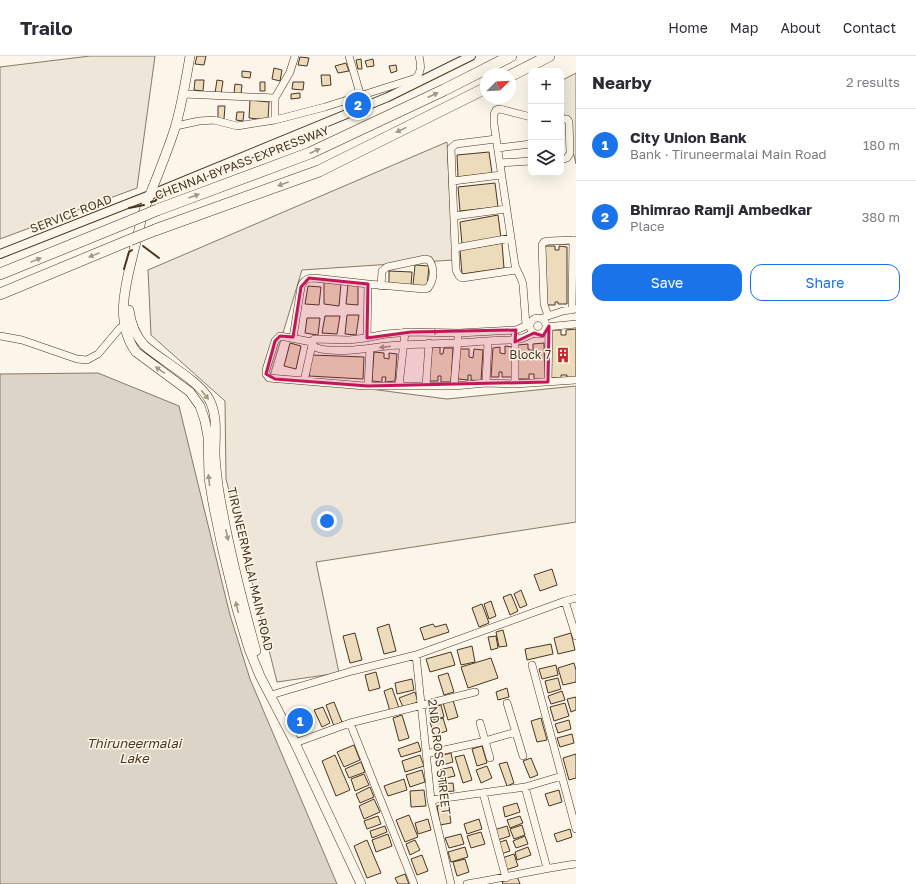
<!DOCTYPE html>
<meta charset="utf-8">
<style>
:root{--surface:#fff;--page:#f2f2f3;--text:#2b2b33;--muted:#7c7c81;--line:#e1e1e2;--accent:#1a73e8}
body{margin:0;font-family:"Golos Text",sans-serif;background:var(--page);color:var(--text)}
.controls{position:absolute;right:12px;top:12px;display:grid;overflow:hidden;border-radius:8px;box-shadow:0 4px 16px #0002}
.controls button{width:36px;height:36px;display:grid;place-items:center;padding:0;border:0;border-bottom:1px solid var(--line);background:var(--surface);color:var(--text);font:20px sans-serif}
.compass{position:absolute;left:480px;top:12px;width:36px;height:36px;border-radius:50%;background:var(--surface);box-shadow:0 4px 16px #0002;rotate:66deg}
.you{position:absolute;left:327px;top:465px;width:14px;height:14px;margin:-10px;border:3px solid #fff;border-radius:50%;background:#1a73e8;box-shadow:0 0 0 6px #1a73e833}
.badge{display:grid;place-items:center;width:26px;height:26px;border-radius:50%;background:var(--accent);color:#fff;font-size:13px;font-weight:700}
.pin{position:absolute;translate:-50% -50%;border:2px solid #fff;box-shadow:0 1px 4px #0006}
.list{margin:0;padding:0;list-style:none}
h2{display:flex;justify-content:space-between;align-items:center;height:52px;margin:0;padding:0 16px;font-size:17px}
h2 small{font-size:13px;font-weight:400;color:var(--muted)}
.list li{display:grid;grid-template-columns:26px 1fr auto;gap:12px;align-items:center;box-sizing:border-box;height:72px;padding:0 16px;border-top:1px solid var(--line)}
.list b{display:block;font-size:15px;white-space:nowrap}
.list p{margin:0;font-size:13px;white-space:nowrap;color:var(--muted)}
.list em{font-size:13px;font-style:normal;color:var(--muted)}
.actions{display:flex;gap:8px;padding:12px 16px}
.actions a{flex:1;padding:9px 0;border:1px solid var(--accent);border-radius:12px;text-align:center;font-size:14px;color:var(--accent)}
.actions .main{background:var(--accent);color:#fff}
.icon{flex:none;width:22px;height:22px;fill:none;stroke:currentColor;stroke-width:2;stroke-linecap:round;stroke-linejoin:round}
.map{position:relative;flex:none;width:576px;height:828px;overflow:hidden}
header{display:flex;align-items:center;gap:24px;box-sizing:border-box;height:56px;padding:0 20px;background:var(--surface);border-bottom:1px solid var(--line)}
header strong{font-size:19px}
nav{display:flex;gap:22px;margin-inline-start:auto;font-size:14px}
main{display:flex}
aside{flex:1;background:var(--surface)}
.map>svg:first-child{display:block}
</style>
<header>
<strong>Trailo</strong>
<nav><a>Home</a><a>Map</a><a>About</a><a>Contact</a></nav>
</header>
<main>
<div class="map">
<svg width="576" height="828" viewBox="0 0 576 828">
<rect width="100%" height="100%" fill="#fbf6e9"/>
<!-- green -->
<path fill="#ede6d9" stroke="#887966" d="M90,0h65l-18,132 -137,51v-172z
M576,17v91l-15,-62v-21z
M447,86l6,118 -151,10 -32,106 177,23 129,-13v136l-260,40 23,111 -62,9 -51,-203 -1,-78 -74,-66 -3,-65z"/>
<!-- water -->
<path fill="#dcd4c6" stroke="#887966" d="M98,317l81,33 51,209 20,64 87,205h-337v-510z"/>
<!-- building -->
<path fill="#ecdcbc" stroke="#4a3520" d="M197,0h9l-2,9 -9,-1z
M300,1l9,1 -2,8 -9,-1z
M361,3l1,10h-4l-2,-9z
M373,3l1,7 -7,1 -2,-6z
M346,7l3,8 -11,2 -3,-7z
M396,9l1,6 -6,2 -2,-7z
M274,12l8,2 -2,11 -8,-2z
M242,15l9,1 -1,6 -8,-1z
M321,19h9l1,10 -9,1z
M195,24h9l-1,11 -9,-1z
M217,24l6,1 -2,13 -6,-1z
M260,26h5v9h-5z
M293,26h11l-1,8 -11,-1z
M235,28l7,1 -1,9h-7z
M300,37v5l-9,1v-5z
M250,44l19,2 -1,18 -19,-2z
M218,50h7l-1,13 -6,-1z
M237,56h7l-1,9 -7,-1z
M489,96l3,21 -34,4 -1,-22z
M495,127l3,24 -38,4 -2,-24z
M498,159l3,23 -39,6 -2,-22z
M502,187l2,25 -42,6 -2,-24z
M544,190h11v4h4v-4l8,1v57h-9v-2h-3v3h-9z
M415,209l14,1 -2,21 -14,-2z
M389,215l23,1 -1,13 -22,-2z
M324,226l17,2 -2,22 -15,-2z
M348,228l10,2v19l-12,-1z
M308,230l13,1 -2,18 -14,-1z
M347,259h12l-3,20 -11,-1z
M325,260h15l-3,18 -15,-1z
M307,262h13l-2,17 -13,-2z
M576,273v49h-9v-3h-6v3h-10l-1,-48h11v5h5v-5z
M290,287l11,3 -5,23 -12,-3z
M544,287l1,36h-11v-5h-5v5h-11v-34l10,-1v5l5,2v-7z
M505,290l8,1 -1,30h-10v-5h-3v5h-8l2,-29 7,-1v6l5,1z
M432,291h8v7h3l1,-6h9l-2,34h-10v-6h-3v5h-9z
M460,293h9v8l4,1 1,-9 9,1 -2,31 -10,-1v-5h-3v5l-10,-1z
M374,296l10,1v5l5,1v-6l8,1 -2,27 -10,1 1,-5h-4v5l-10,-1z
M312,299l52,2 -1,22 -54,-3z
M552,513l5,16 -17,6 -6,-16z
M521,534l6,15 -7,3 -6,-14z
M511,538l7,17 -8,4 -7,-18z
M491,545l5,15 -7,3 -5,-15z
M482,548l7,19 -10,4 -7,-19z
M389,568l7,27 -12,3 -7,-26z
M433,568l2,3 11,-3 3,8 -25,8 -4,-12z
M503,574l4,16 -8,1 -3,-15z
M355,577l7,27 -12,3 -7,-27z
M571,577l4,17 -17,4 -4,-16z
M496,580l2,12 -7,2 -3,-13z
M551,588l2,10 -26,6 -2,-11z
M472,590l3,16 -14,3 -4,-15z
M451,596l4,13 -25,7 -4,-13z
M491,602l7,20 -30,10 -7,-21z
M574,607l2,7v12l-13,3 -5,-17z
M556,609l2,10 -16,4 -3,-10z
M376,616l4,16 -11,3 -4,-16z
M448,617l6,19 -10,3 -6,-19z
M558,622l3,11 -13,4 -3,-12z
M412,623l2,11 -17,4 -2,-11z
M392,632l7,20 -9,3 -6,-20z
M507,632l2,9 -11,3 -2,-8z
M562,635l3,9 -14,4 -3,-8z
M415,636l3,10 -15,5 -4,-9z
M576,641v13l-5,2 -4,-13z
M453,644l5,17 -10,3 -5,-17z
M334,646l8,20 -8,4 -8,-21z
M565,647l4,13 -15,5 -4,-14z
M441,649l3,12 -12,3 -3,-11z
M323,651l7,16 -8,4 -8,-17z
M402,659l7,23 -10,3 -6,-23z
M443,662l4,13 -13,4 -4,-13z
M541,662l6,22 -10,2 -6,-21z
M569,664l2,9 -13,4 -3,-9z
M572,678l2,9 -14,4 -3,-9z
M418,686l3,9 -20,6 -3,-8z
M354,689l6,15 -16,7 -7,-15z
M482,690l5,17 -10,3 -5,-17z
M451,697l2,9 -14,4 -3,-9z
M576,698v24l-7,2 -6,-22z
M335,699l15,35 -14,6 -14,-35z
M420,699l4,11 -19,6 -3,-11z
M464,699l8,25 -9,3 -8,-26z
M531,702l7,17 -8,3 -7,-17z
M361,706l4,10 -16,6 -4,-9z
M507,706l7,21 -7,3 -8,-22z
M487,710l5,12 -11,5 -5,-13z
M452,711l3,9 -14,3 -2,-9z
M422,714l3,12 -15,5 -4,-12z
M364,718l5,11 -14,6 -4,-12z
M404,723l3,11 -19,6 -4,-10z
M453,727l1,8 -14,1 -1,-8z
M370,731l4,10 -14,6 -4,-9z
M424,734l2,16 -15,1 -1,-16z
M559,734l3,12 -13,4 -4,-12z
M374,743l6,13 -16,7 -5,-13z
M517,747l3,9 -15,5 -2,-10z
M448,748l3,19 -11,2 -3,-19z
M409,759l9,22 -13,5 -9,-22z
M378,760l3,8 -14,5 -3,-8z
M520,760l3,7 -13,5 -3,-8z
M428,763l3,11 -13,4 -3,-11z
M479,763l3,10 -15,5 -3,-10z
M522,769l3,10 -11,4 -4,-10z
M385,770l2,6 -15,6 -2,-7z
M507,770l3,10 -12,4 -4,-10z
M570,773l2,8 -15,5 -3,-8z
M481,776l4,12 -14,4 -4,-12z
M388,778l4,12 -16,6 -4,-12z
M461,778l3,10 -15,4 -4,-10z
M525,780l3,8 -12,4 -3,-7z
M367,784l14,33 -14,5 -13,-32z
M415,784l5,10 -10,5 -4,-11z
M506,784l4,11 -9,3 -4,-11z
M465,791l3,10 -17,5 -3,-10z
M528,791l3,8 -14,5 -2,-8z
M514,798l4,12 -12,4 -4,-12z
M422,799l6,16 -11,4 -6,-16z
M465,803l4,13 -12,4 -4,-14z
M405,818l4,10h-11l-3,-6z
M517,820l3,8h-17l-1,-3z"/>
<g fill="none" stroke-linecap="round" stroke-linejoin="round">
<defs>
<path id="minor" d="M349,0l15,51
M183,38l92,4
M561,63h6l2,3 1,31 -3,5 -6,2
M275,64v-22l15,-26 5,-16
M176,70l23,-5 15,-1 23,6 38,-6 50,-13 91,-29c6,-7 5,-13 3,-22
M496,83l-40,5 -5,4 5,122 3,6 3,2 54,-8
M498,92l33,-4
M500,107l31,-2
M453,125l48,-6
M454,160l52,-7
M455,192l56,-10
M572,254l1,-70
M548,260l-4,-12 -2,-59 2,-3 4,-1 28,-1
M545,261l18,-6 13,-2
M530 270a8 8 0 1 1 16 0a8 8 0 1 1-16 0Z
M530,268l-14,6 -57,3 -48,-1 -25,2 -21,4 -16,2 -35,-1 -2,3c1,3 2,5 5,6 19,6 51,0 70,-2 23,-2 47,-2 70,-3 19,-1 39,-3 58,-3l8,-2 11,-5
M526,269l-3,-40c-1,-7 -6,-13 -8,-20l-21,-141v-10l2,-4 4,-1 31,8
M546,271l30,-3
M0,280l22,4 55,19 10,1 11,-6 22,-26 9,-4
M293,282l8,-51c2,-6 5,-9 13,-9l54,6
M367,282l1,-54 56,5 4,-1c6,-8 7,-20 1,-28l-4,-1 -38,8 -5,4 -1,15
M312,286l-32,-6 -5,5 -9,29v4l3,4 96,8h89l32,-3 29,1 61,-4
M304,325l8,-36
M548,326l1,-56
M486,327l2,-42
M515,328v-48
M368,330l2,-37
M399,330l6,-54
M426,330l3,-43
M454,330l4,-48
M565,545l11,35
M416,599l15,145 20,84
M532,609l44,164
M271,639l81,-24 64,-16 149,-54 11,-3
M507,647l16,53
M350,667l64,161
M480,667l10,35
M295,687l55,-20 125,-31
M426,698l55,-12 35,-10
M525,731l22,81
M483,737l23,85
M431,744l94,-13 37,-11
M467,828c36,-6 72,-15 109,-20"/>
<path id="tertiary" d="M0,198l150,-59 238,-98 83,-41"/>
<path id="secondary" d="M190,0c-4,24 -8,48 -15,72 -8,25 -18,49 -28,74 -6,14 -8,30 -12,44 -8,34 -22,75 1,106l54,40 10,14 5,15 3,16 1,41 4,25 9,44 15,62 12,40 11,27 35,67 66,141
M129,254c2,15 6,25 15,35 18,16 54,35 65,54 9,17 6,36 6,54 0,11 2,22 3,33 9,56 23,111 38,165"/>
<path id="trunk" d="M510,20l39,-20
M157,154l153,-57 134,-63 67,-34
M155,174l164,-59 167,-83
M0,218l133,-54
M0,238l130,-54"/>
</defs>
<!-- minor casing -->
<use href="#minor" stroke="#4a3520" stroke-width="8"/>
<!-- tertiary casing -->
<use href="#tertiary" stroke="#4a3520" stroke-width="10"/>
<!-- secondary casing -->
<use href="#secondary" stroke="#4a3520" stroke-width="10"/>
<!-- trunk casing -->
<use href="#trunk" stroke="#4a3520" stroke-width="12"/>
<!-- minor -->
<use href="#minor" stroke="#fbf6e9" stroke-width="7"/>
<!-- tertiary -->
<use href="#tertiary" stroke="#fbf6e9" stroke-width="8"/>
<!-- secondary -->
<use href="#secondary" stroke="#fbf6e9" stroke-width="9"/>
<!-- trunk -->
<use href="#trunk" stroke="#fbf6e9" stroke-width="11"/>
<defs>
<path id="trunk-bridge" d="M133,164l24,-10
M130,184l25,-10"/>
</defs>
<!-- trunk-bridge casing -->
<use href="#trunk-bridge" stroke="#4a3520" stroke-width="12" stroke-linecap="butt"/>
<!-- trunk-bridge -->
<use href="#trunk-bridge" stroke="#fbf6e9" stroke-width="11"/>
<!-- wall -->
<path stroke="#4a3520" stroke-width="2" d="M151,146l4,-1 8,-8
M129,152l15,-3
M143,190l16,12
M124,213l5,-17 3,-2"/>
</g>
<!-- one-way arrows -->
<defs><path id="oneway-solid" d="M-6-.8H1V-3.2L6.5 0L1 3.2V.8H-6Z"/></defs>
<g fill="#a29684">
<use href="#oneway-solid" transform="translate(433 39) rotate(-25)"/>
<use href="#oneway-solid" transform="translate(401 74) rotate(154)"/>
<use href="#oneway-solid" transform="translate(315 95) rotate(-25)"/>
<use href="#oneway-solid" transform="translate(283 128) rotate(160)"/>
<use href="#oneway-solid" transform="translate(194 140) rotate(-20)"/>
<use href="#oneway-solid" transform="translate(94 199) rotate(158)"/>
<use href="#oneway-solid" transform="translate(36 204) rotate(-22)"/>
<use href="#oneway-solid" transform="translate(433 276) rotate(1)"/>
<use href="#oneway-solid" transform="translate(385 291) rotate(173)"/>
<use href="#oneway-solid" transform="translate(160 314) rotate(-145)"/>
<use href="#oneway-solid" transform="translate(205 339) rotate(52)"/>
<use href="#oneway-solid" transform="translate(209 424) rotate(-96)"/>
<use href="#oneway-solid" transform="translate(227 479) rotate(78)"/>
<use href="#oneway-solid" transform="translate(237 551) rotate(-104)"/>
</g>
<!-- marked area -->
<path fill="#c2185b" fill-opacity="0.2" stroke="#c2185b" stroke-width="3" stroke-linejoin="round" d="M309,222l59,6 -1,54 44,-6 105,-2 -1,12 19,-9 9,3 6,-10 -1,56 -180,4 -93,-7 -9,-5 9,-33 5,-5 13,1 8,-50z"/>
<!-- icons -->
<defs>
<symbol id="building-bare" viewBox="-9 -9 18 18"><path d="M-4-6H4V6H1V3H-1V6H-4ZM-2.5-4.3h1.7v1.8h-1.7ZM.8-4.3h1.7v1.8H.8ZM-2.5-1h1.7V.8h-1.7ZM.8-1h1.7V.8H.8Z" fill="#c62828" stroke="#fbf6e9" stroke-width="2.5" paint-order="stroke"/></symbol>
</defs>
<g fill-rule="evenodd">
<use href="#building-bare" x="552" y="288" width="22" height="22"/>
</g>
<g text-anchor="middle" stroke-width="3" stroke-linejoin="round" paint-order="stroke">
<!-- street labels -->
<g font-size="12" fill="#4a3520" stroke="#fbf6e9">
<text transform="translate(242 107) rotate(-21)" y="4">CHENNAI BYPASS EXPRESSWAY</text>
<text transform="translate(71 158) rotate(-21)" y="4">SERVICE ROAD</text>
<text transform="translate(250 513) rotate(77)" y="4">TIRUNEERMALAI MAIN ROAD</text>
<text transform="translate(439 701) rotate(83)" y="4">2ND CROSS STREET</text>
</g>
<!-- poi labels -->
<g font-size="12" fill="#4a3520" stroke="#fbf6e9" text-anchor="end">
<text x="551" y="303">Block 7</text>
</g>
<!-- water labels -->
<g font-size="13" font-style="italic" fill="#4a3520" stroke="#fbf6e9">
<text x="134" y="692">Thiruneermalai<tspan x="134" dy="15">Lake</tspan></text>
</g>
</g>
</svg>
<div class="controls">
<button>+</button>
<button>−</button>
<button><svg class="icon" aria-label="layers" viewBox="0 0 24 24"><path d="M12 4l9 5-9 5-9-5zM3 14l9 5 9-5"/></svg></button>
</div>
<svg class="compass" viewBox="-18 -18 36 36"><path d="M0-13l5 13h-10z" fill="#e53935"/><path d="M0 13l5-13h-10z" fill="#7c7c81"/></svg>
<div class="you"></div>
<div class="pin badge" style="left:300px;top:665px">1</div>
<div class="pin badge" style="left:358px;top:49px">2</div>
</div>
<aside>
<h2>Nearby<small>2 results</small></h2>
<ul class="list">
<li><span class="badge">1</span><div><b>City Union Bank</b><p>Bank · Tiruneermalai Main Road</p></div><em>180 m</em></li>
<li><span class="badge">2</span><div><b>Bhimrao Ramji Ambedkar</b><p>Place</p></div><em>380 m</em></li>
</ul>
<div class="actions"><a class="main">Save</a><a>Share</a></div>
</aside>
</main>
